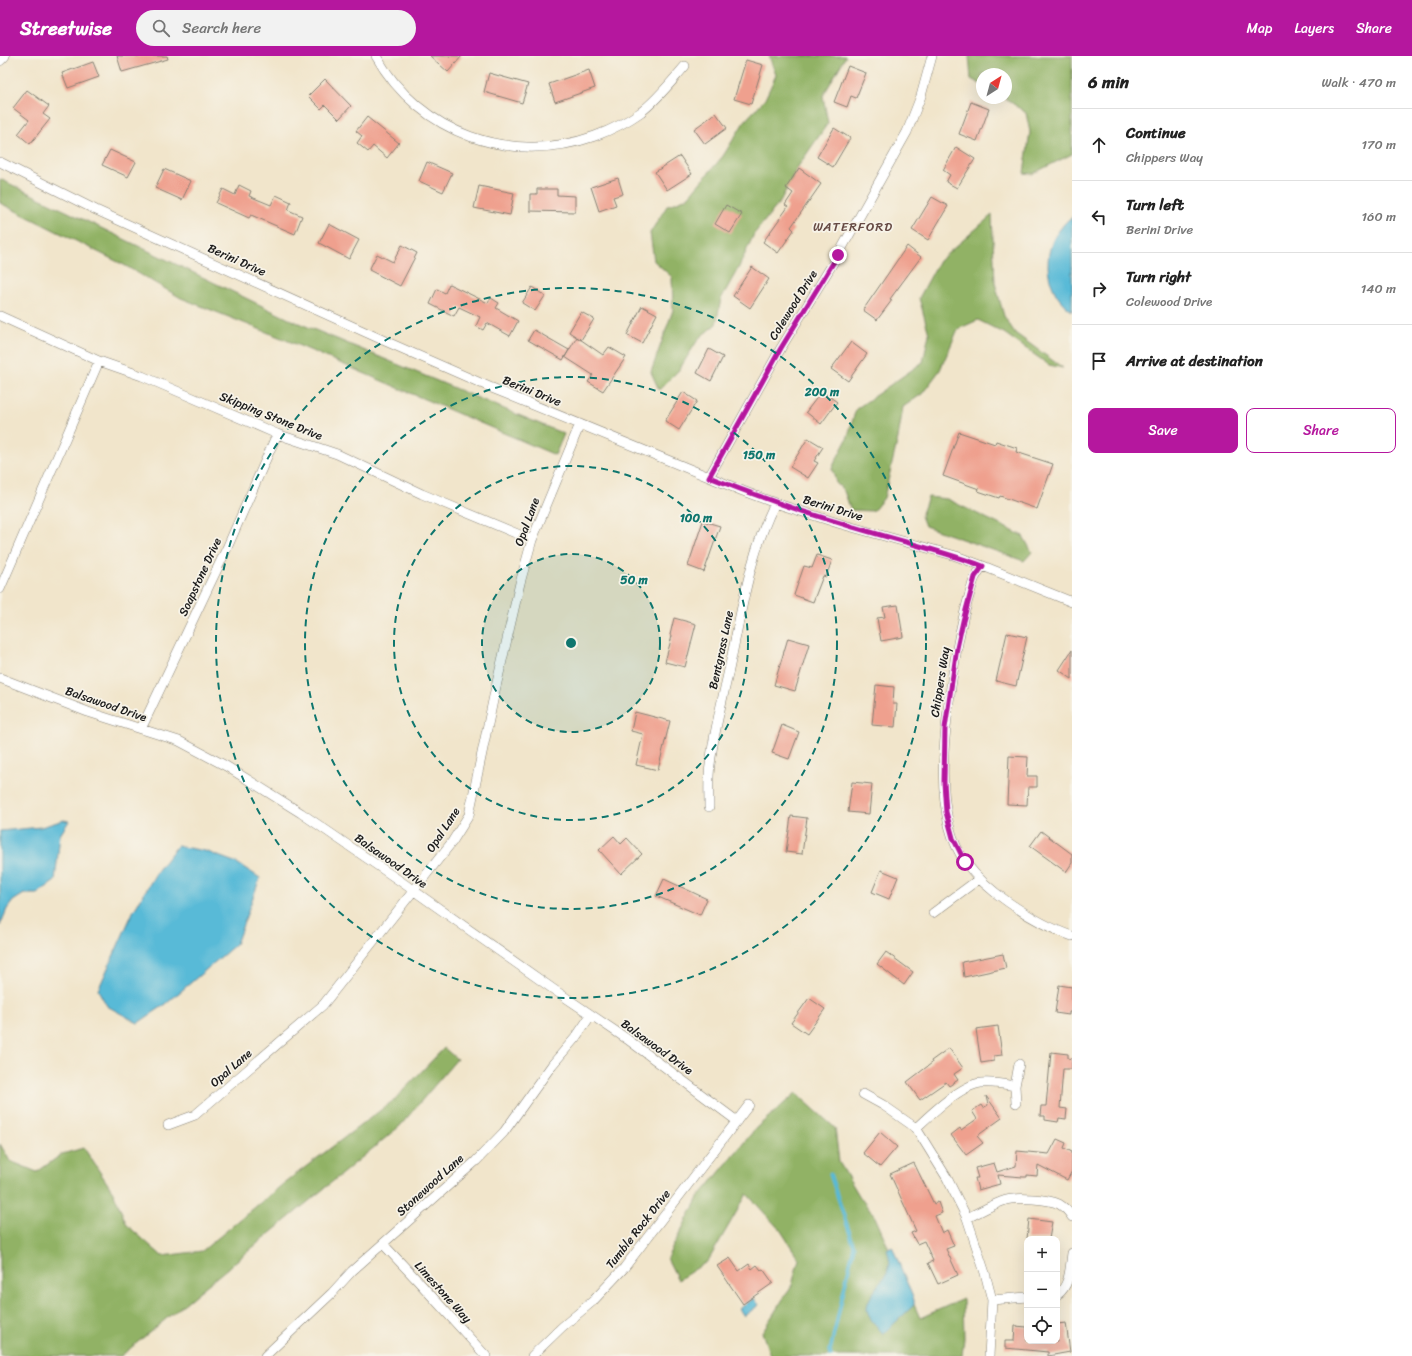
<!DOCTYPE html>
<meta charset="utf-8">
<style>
:root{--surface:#fff;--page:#f2f2f2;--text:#222;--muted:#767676;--line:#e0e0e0;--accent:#b5179e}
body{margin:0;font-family:Sriracha,sans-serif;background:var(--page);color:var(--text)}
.controls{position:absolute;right:12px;bottom:12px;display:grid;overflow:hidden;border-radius:8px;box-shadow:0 4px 16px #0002}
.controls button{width:36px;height:36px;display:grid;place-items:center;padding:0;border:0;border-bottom:1px solid var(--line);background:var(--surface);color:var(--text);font:20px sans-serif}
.compass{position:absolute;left:976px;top:12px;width:36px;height:36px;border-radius:50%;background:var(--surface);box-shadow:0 4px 16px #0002;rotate:36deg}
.stop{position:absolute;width:12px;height:12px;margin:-9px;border:3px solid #b5179e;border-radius:50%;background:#fff}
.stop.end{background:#b5179e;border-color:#fff;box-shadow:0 1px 4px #0008}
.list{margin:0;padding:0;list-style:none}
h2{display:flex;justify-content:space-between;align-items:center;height:52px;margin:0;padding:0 16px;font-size:17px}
h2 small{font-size:13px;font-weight:400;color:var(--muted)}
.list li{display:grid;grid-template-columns:26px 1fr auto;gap:12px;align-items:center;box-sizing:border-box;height:72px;padding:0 16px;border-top:1px solid var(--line)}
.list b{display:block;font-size:15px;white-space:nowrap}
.list p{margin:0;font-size:13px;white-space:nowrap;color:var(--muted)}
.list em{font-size:13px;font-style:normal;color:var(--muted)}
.actions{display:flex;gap:8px;padding:12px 16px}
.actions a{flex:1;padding:9px 0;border:1px solid var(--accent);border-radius:8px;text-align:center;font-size:14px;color:var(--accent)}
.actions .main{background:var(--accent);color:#fff}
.icon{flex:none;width:22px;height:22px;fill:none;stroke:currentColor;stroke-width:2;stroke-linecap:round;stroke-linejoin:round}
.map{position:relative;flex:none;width:1072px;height:1300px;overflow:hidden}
header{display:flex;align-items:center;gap:24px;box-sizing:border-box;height:56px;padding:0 20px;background:var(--accent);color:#fff}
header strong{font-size:19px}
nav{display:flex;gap:22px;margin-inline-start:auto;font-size:14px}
.search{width:280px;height:36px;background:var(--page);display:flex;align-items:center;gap:10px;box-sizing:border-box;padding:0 14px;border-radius:22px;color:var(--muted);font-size:15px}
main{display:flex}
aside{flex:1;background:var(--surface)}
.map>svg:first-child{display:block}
</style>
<header>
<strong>Streetwise</strong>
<div class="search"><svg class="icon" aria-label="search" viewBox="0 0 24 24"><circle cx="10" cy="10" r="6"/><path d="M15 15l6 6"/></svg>Search here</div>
<nav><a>Map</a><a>Layers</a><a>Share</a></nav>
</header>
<main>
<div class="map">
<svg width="1072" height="1300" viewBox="0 0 1072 1300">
<rect width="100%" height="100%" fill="#f7f3e8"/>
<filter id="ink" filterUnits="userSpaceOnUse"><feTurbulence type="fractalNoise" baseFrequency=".025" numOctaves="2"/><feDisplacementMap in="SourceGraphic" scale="8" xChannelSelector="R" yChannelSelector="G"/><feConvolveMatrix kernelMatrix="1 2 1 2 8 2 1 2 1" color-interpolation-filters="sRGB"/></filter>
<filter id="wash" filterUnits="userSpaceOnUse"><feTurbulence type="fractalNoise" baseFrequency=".012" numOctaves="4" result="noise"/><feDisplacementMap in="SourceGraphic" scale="16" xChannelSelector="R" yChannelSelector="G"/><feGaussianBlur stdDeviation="0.9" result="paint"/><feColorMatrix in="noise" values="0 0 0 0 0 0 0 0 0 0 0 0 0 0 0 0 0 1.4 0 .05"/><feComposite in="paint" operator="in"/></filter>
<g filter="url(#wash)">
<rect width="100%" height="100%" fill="#f1e5cb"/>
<!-- forest -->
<path fill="#91b265" stroke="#566740" d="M769,0h77l-23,40 5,27 -31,45 -17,34 -26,32 -15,33 -18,32 -5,25 -17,14 -20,32 -20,20 -8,-18 22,-62 -1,-33 -18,-16 -4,-28 17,-27 20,-8 36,-42 21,-34 21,-23 11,-24z
M969,0h103v98l-40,20 -8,-1 6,-41 -4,-19 -21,-15h1v-24h-24v11l-11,-6z
M0,123l289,140 275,115 -9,21 -276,-118 -98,-39 -57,-33 -124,-62z
M992,159l3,68 9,33 11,17 48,35 -14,-3 -45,-32 -26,-13 -20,9 -18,41 -18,24 -19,13 -5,31 -14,60 -11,13 -22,-1 -7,-19 -8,-8 -4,-15 15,-29 9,-30 67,-47 6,-28 -10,-36 20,-37z
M928,441l19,2 76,37 9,16 -8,9 -99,-35 -4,-10z
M444,992l13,11 -57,67 -279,230h-121v-212l10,17 27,11 25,-18 22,-6 29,44 14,33 35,31 40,-5 81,-67 111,-84z
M796,1037l39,35 4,34 21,35 15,20 45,101 43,-19 1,39 -2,18h-192l-8,-24 30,-47 7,-26 -18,-28 -34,-37 -39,67 -30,19 -11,-22 31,-60 58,-70z"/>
<!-- water -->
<path fill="#58bad7" stroke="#3a6b7a" d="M1072,161v94c-27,-18 -32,-59 -11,-83 3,-4 6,-8 11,-11z
M64,764l5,1 -9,14 -5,46 -18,13h-13l-11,7 -6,8 -7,17v-95l41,-4z
M177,790l28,5 32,12 23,15 -24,66 -70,60 -28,19 -31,-17 -9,-16 35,-78 25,-42z
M892,1190l22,54v5l-31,29c-4,-6 -12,-13 -15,-20 -6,-15 17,-32 21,-47 2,-6 -1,-12 -2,-18z
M754,1242l5,7 -15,11 -5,-7z"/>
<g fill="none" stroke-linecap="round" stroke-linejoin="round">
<!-- stream -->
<path stroke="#58bad7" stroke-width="3.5" d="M830,1118l24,72 -24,105 1,5"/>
</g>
<g id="blocks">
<!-- building -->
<path fill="#efa08e" d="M117,0h50l1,3 -46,13z
M430,0h32l-14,16z
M746,4l17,5 -12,39 -17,-5z
M93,6l6,15 -31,11 -6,-15z
M848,10l18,7 -10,25 -5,-2 -4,11 -13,-5z
M589,14l6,18 -40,14 -6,-18z
M489,17l39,11 -6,19 -38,-11z
M325,23l26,27 -12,13 -14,-14 -4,4 -13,-13z
M27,34l22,16 -6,8 7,5 -20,25 -12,-10 11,-14 -16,-12z
M971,46l18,7 -12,32 -18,-7z
M716,57l11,15 -22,16 -11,-15z
M367,61l32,26 -12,15 -14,-12 -5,6 -11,-9 5,-7 -6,-5z
M834,72l16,10 -17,29 -16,-10z
M956,91l19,12 -18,29 -11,-6 4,-7 -7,-5z
M110,94l26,12 -8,15 -26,-12z
M680,100l12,18 -25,16 -12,-18z
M427,106l25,11 -9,19 -24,-11z
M799,112l22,16 -30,43 3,3 -16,23 -15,-11 25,-35 -3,-2 8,-12 -7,-5z
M164,113l27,12 -9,19 -27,-12z
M618,122l5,16 -10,3 3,8 -17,6 -8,-24z
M239,129l12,6 -2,5 22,9 5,-10 15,7 -3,8 14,6 -7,18 -44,-19 -2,3 -33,-15 7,-14 12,6z
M479,130l35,7 -4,22 -36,-7z
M537,133h20v6l18,1v16l-45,-1v-17h7z
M932,141l16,9 -20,34 -16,-10z
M726,149l16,9 -12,19 -15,-9z
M329,168l30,16 -10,19 -30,-16z
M402,189l15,8 -17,33 -31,-16 8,-16 16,8z
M907,190l14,11 -31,42 2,1 -15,20 -14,-10z
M752,211l17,12 -19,29 -17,-12z
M449,228l39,19 3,-5 8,5 -3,5 22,13 -8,15 -23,-13 -4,7 -7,-4 4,-9 -21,-10 -5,9 -24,-12 7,-15 8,4z
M532,231l13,9 -10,15 -13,-8z
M642,250l15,8 -15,29 -15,-8z
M581,256l13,7 -13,21 -12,-8z
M534,274l35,20 -6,10 -35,-20z
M577,281l26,18 6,-8 17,10 -23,34 -15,-9 5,-7 -28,-18z
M851,286l16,12 -19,27 -17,-12z
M709,293l14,8 -12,24 -14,-8z
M822,335l15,11 -16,22 -15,-12z
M683,336l14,9 -18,29 -14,-9z
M959,376l36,12 1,-3 21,7 -1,4 37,12 -16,45 -37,-13 -1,2 -21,-7 1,-2 -36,-13z
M808,382l15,9 -9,14 4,2 -10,15 -18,-11z
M703,465l17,5 -16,46 -16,-6z
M817,499l15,5 -6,17 -3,-1 -10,26 -19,-7 10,-29 8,2z
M898,549l5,32 -22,4 -4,-23 8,-1 -2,-10z
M674,562l22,6 -11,43 -20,-5 7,-26 -2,-1z
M1007,577l20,4 -11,49 -20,-5z
M788,582l21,6 -14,47 -21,-6z
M1072,594v29l-13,-9z
M876,629l18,2 -1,17h4l-2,23 -23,-2z
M635,656l35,9 -12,49 -22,-5 7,-31 -12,-3z
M782,669l17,7 -10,27 -17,-6z
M1009,700l19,1 -1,19h10v11h-9l-1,18 -20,-1z
M852,726l20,2 -3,30 -21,-2z
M791,760l16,2 -5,36 -16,-2z
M1041,775l31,23v9l-6,9 -36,-26z
M614,780l7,8 6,-6 15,16 -21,20 -22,-24z
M881,814l17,7 -9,22 -17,-7z
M664,823l43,20 -7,16 -44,-19z
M886,896l27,20 -9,13 -27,-21z
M1003,898l3,14 -42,9 -2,-15z
M1059,929l13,2v25h-3v3l-14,-2z
M809,942l16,11 -18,25 -16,-11z
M998,970l4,29 -8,1v5l-13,2 -5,-34z
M949,992l14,20 -9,6 4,6 -9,6 -3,-4 -26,18 -13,-18 25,-19 -1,-2z
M1051,996l17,2v4l4,1v10h-9l-3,39 7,1 -1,10 -7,-1 -1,4 -13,-2v-4h-5l1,-10h5z
M986,1040l16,22 -25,18 6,7 -17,12 -15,-20 9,-7 1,2 16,-11 -5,-8 9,-6 2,3 5,-3z
M880,1076l17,15 -17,20 -17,-14z
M1057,1083l9,4 -2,5 8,4v19l-5,9 -29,-15 -1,11 -10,-1v2h-4l-25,-2 2,9 -22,6 -3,-12h3l-3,-10 19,-5 3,9 19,-6 1,-15 32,3z
M914,1107l20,41 4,-2 4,11 -7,3 7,17 5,-3 7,16 -8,3 12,26 -20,9 -10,-21 5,-2 -9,-20 -7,3 -6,-11 5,-2 -26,-57z
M1029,1163l23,3 -3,17h-22z
M730,1202l9,13 10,-7 3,5 5,-4 4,5 2,-1 10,14 -30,21 -26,-38z
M1066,1267l4,29 -22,4v-4l-43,-4v-7h9l1,-15 12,1v14h30v-17z"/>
</g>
</g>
<g filter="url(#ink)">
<use href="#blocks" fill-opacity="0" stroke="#868074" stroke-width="1"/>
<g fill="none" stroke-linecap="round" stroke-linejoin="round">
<defs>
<path id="minor" d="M376,0c44,78 135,110 219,80 16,-6 32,-14 46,-24 17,-13 30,-30 44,-46
M0,5l5,-5
M0,106l96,48 289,131 107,47 251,103 32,12 66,21 115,32 27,10 89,36
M0,260l99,45 43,15 135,58 60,20 85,40 110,46
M709,421l72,-129 57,-93 69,-123 14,-36 11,-40
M983,510c-3,3 -5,6 -7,10 -3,4 -4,11 -6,17 -8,26 -13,53 -17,80 -8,54 -22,143 13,190 11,15 26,28 42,39 20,14 40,26 64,34
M0,533l99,-228
M0,622l88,34 91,29 47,25 75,47 102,70 150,106 74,50 110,82
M141,673l86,-181 50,-114
M709,751c0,-14 -1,-29 1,-42 4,-36 14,-70 21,-105 11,-53 20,-109 44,-157
M933,857l46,-34
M863,1038l20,11 33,23 31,50 20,40 18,55 7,27 -3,56
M1016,1047l-1,-17 4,-22
M168,1069l27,-10 128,-110 129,-163 17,-27 26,-124 25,-108 12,-43 48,-116
M916,1072c15,-14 45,-43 65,-45 12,-1 23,1 34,3
M967,1162c13,-6 26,-14 39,-18 12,-3 42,-1 53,4 5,3 10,8 13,13
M383,1188l34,36 69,76
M1057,1239c13,-9 13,-27 15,-42
M992,1244l35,-3
M265,1300l67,-63 20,-22 124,-110 28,-29 48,-67 24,-28 15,-22
M532,1300l30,-29 31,-26 31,-33 125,-163"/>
</defs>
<!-- minor casing -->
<use href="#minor" stroke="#868074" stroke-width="10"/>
<!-- minor -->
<use href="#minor" stroke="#fff" stroke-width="9"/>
</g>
</g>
<g fill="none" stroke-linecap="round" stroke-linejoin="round" filter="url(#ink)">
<!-- route -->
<path stroke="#b5179e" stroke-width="5" d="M838,199l-57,93 -72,129c43,17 87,33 131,46 48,15 96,26 143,43l-8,11 -12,44 -6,27 -12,80 -1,54 2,30 7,26 12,24"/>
</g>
<!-- distance rings -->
<circle cx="571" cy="587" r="89" fill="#0f766e" fill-opacity=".12"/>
<g fill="none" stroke="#0f766e" stroke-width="2" stroke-dasharray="7 5">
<circle cx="571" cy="587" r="89"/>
<circle cx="571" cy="587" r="177"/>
<circle cx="571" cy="587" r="266"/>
<circle cx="571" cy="587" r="355"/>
</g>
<g text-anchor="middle" stroke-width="3.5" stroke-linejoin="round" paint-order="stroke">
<!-- street labels -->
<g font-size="12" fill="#1c1c1c" stroke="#f7f3e8">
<text transform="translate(237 204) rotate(24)" y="4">Berini Drive</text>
<text transform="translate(793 249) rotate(-58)" y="4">Colewood Drive</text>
<text transform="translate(532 335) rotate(22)" y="4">Berini Drive</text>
<text transform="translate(271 360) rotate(22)" y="4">Skipping Stone Drive</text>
<text transform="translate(833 452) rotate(17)" y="4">Berini Drive</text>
<text transform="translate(527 466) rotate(-70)" y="4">Opal Lane</text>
<text transform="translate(200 521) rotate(-65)" y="4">Soapstone Drive</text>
<text transform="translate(721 594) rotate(-78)" y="4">Bentgrass Lane</text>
<text transform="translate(940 626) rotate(-81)" y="4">Chippers Way</text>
<text transform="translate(106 648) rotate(19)" y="4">Balsawood Drive</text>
<text transform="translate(443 774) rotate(-57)" y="4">Opal Lane</text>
<text transform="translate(391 805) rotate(35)" y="4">Balsawood Drive</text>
<text transform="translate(657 991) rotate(36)" y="4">Balsawood Drive</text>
<text transform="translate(231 1012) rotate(-41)" y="4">Opal Lane</text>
<text transform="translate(430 1129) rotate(-42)" y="4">Stonewood Lane</text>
<text transform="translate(638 1173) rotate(-52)" y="4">Tumble Rock Drive</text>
<text transform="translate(443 1236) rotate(48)" y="4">Limestone Way</text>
</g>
<!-- neighbourhood labels -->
<g font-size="13" letter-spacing="1" fill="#664a44" stroke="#f7f3e8">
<text x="853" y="175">WATERFORD</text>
</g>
</g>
<circle cx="571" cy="587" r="6" fill="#0f766e" stroke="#f7f3e8" stroke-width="2"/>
<g font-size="12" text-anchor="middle" font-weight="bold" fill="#0f766e" stroke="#f7f3e8" stroke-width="3.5" stroke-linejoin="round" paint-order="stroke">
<text x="822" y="340">200 m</text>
<text x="759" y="403">150 m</text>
<text x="696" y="466">100 m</text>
<text x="634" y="528">50 m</text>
</g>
</svg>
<div class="controls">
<button>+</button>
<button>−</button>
<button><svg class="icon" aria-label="locate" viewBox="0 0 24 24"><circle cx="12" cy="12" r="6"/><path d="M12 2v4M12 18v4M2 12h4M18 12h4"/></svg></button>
</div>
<svg class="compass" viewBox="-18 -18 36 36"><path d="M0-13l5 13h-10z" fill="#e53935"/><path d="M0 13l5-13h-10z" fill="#767676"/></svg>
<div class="stop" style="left:965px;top:806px"></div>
<div class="stop end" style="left:838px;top:199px"></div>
</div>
<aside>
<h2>6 min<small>Walk · 470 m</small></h2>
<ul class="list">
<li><svg class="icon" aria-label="ahead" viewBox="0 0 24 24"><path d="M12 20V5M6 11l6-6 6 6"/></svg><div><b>Continue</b><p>Chippers Way</p></div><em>170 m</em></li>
<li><svg class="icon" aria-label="left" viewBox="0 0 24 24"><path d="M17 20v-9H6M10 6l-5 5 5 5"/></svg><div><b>Turn left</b><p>Berini Drive</p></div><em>160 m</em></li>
<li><svg class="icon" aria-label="right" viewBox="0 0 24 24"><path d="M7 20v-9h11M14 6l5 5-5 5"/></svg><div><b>Turn right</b><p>Colewood Drive</p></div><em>140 m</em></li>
<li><svg class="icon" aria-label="arrive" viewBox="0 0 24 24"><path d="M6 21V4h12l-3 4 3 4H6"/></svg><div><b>Arrive at destination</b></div></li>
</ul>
<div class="actions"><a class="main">Save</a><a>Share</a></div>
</aside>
</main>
